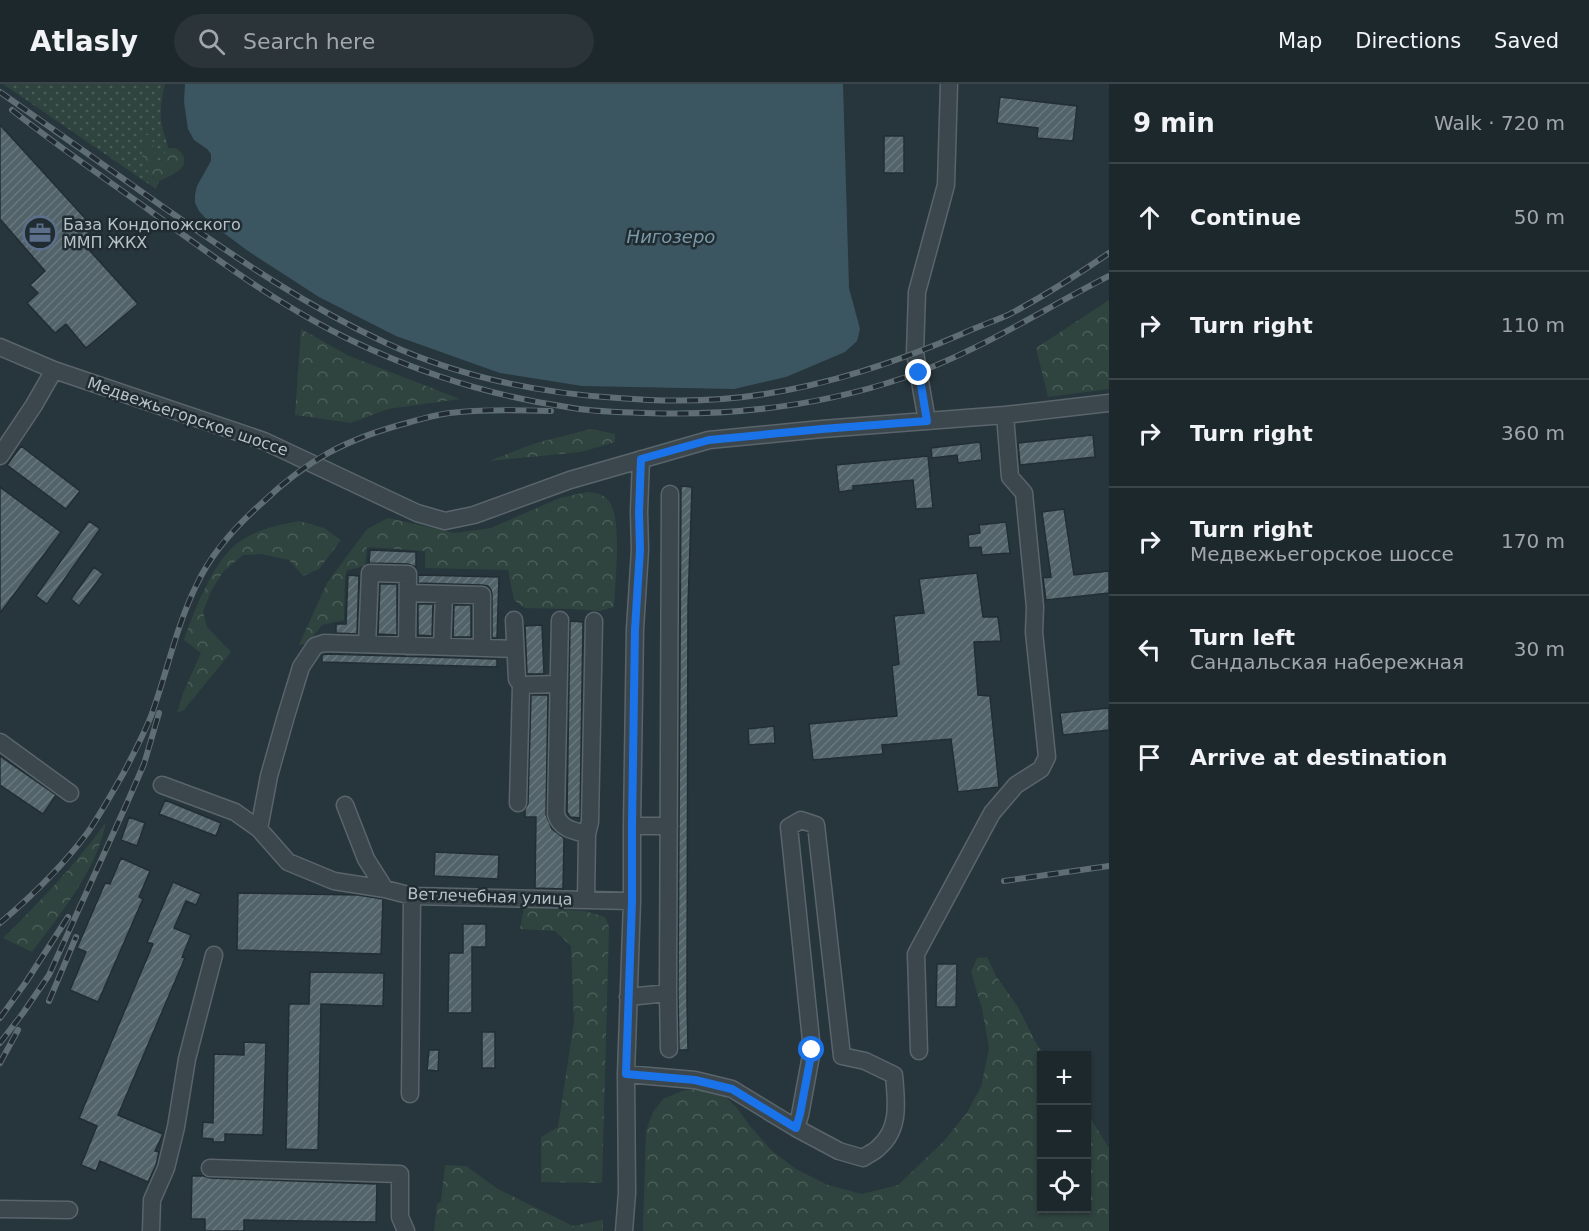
<!DOCTYPE html>
<meta charset="utf-8">
<style>
:root{--surface:#1d282d;--page:#2a3439;--text:#f1f3f6;--muted:#a0a6aa;--line:#3b4449}
body{margin:0;font-family:"DejaVu Sans",sans-serif;background:var(--page);color:var(--text)}
.controls{position:absolute;right:18px;bottom:18px;display:grid;overflow:hidden;border-radius:0px;box-shadow:0 2px 4px #0004}
.controls button{width:54px;height:54px;display:grid;place-items:center;padding:0;border:0;border-bottom:2px solid var(--line);background:var(--surface);color:var(--text);font:30px sans-serif}
.stop{position:absolute;width:18px;height:18px;margin:-14px;border:4px solid #1a73e8;border-radius:50%;background:#fff}
.stop.end{background:#1a73e8;border-color:#fff;box-shadow:0 2px 6px #0008}
.list{margin:0;padding:0;list-style:none}
h2{display:flex;justify-content:space-between;align-items:center;height:78px;margin:0;padding:0 24px;font-size:26px}
h2 small{font-size:20px;font-weight:400;color:var(--muted)}
.list li{display:grid;grid-template-columns:39px 1fr auto;gap:18px;align-items:center;box-sizing:border-box;height:108px;padding:0 24px;border-top:2px solid var(--line)}
.list b{display:block;font-size:22px;white-space:nowrap}
.list p{margin:0;font-size:20px;white-space:nowrap;color:var(--muted)}
.list em{font-size:20px;font-style:normal;color:var(--muted)}
.icon{flex:none;width:33px;height:33px;fill:none;stroke:currentColor;stroke-width:2;stroke-linecap:round;stroke-linejoin:round}
.map{position:relative;flex:none;width:1109px;height:1147px;overflow:hidden}
header{display:flex;align-items:center;gap:36px;box-sizing:border-box;height:84px;padding:0 30px;background:var(--surface);border-bottom:2px solid var(--line)}
header strong{font-size:28px}
nav{display:flex;gap:33px;margin-inline-start:auto;font-size:21px}
.search{width:420px;height:54px;background:var(--page);display:flex;align-items:center;gap:15px;box-sizing:border-box;padding:0 21px;border-radius:33px;color:var(--muted);font-size:22px}
main{display:flex}
aside{flex:1;background:var(--surface)}
.map>svg:first-child{display:block}
</style>
<header>
<strong>Atlasly</strong>
<div class="search"><svg class="icon" aria-label="search" viewBox="0 0 24 24"><circle cx="10" cy="10" r="6"/><path d="M15 15l6 6"/></svg>Search here</div>
<nav><a>Map</a><a>Directions</a><a>Saved</a></nav>
</header>
<main>
<div class="map">
<svg width="1109" height="1147" viewBox="0 0 1109 1147">
<defs>
<pattern id="grass-dots" width="8" height="8" patternUnits="userSpaceOnUse" patternTransform="scale(1.5)"><rect width="8" height="8" fill="#2f443e"/><path d="M2 2h.1M6 6h.1" fill="none" stroke="#4b5d58" stroke-width="1.8" stroke-linecap="round"/></pattern>
<pattern id="forest-crowns" width="20" height="18" patternUnits="userSpaceOnUse" patternTransform="scale(1.5)"><rect width="20" height="18" fill="#2f443e"/><path d="M2 6a3 3 0 1 1 6 0M12 15a3 3 0 1 1 6 0" fill="none" stroke="#4b5d58"/></pattern>
<pattern id="building-hatch" width="6" height="6" patternUnits="userSpaceOnUse" patternTransform="scale(1.5)"><rect width="6" height="6" fill="#52636a"/><path d="M-1 1l2-2M0 6l6-6M5 7l2-2" fill="none" stroke="#69787e"/></pattern>
</defs>
<rect width="100%" height="100%" fill="#27363c"/>
<!-- grass -->
<path fill="url(#grass-dots)" d="M3,0h162c-3,14 -7,30 -2,45 1,6 4,12 5,19l-8,13 -5,-1 -3,-21 -8,-4 8,43 7,3 -3,8z"/>
<!-- forest -->
<path fill="url(#forest-crowns)" d="M144,51h5l3,4 3,21 5,1 8,-13h8c21,16 -2,27 -17,33 -16,-6 -20,-31 -15,-46z
M1109,216v89l-61,8 -12,-49z
M301,245l48,27 111,43 -72,10 -37,14 -56,-8z
M591,345l24,5v8l-34,10 -92,9 47,-18z
M587,408c8,1 15,1 21,8 15,16 7,84 6,107l-14,4 -29,-2 -46,-1 -11,-8 -6,-30 -83,-2v-17l-58,-4 -2,19 -18,4 -2,7 -1,43 -22,5 -14,18 -9,2 28,-62 40,-54 21,-11 67,15 36,-5 69,-30z
M299,437l25,7 17,12 -22,29 -16,7 -14,-16 -28,-6 -18,1 -20,17 -12,19 -8,21 4,15 24,25 -47,58 -7,3 6,-20 18,-40 -17,-13c10,-29 31,-84 58,-100 17,-11 37,-15 57,-19z
M106,738c-9,48 -46,92 -74,130l-29,-14c37,-36 73,-74 103,-116z
M524,823l61,4 20,6 4,10 -7,256 -61,-1v-45l17,-10 16,-105 -3,-76 -16,-15 -35,-2z
M987,873l9,19 22,31 19,38 8,10 -3,1v152h44l1,-95 22,35v83h-466l3,-100 7,-19 10,-13 19,-8 18,-4 23,7 13,13 14,19 21,24 25,19 32,16 34,9 36,-9 45,-43 23,-28 15,-27 8,-39 -7,-39 -11,-37 6,-14z
M445,1081l21,1 32,23 75,37 30,-6v11h-169l3,-27 4,-3z"/>
<!-- water -->
<path fill="#3c5661" d="M185,0h658l6,204 11,41 -3,12 -12,11 -59,25 -52,12 -152,-3 -82,-13 -104,-37 -77,-39 -71,-46 -39,-29 -10,-11 -4,-8v-8l2,-9 14,-25v-7l-4,-5 -13,-9 -6,-11 -4,-27z"/>
<!-- building -->
<path fill="url(#building-hatch)" stroke="#222e34" stroke-width="1.5" d="M1000,13l77,9 -4,35 -36,-3 1,-10 -41,-5z
M0,41l94,103 -13,13 57,63 -52,44 -20,-24 -11,9 -28,-30 11,-10 -8,-8 15,-14 -45,-52z
M884,52h20v37h-20z
M1093,351l2,22 -75,8 -2,-22z
M980,358l2,18 -24,3 -1,-8 -25,3 -1,-10z
M21,362l59,45 -14,18 -59,-44z
M928,372l5,52 -17,1 -3,-29 -60,6v4l-14,2 -3,-27z
M681,402l11,1 -4,118 -1,395 1,50h-9l-1,-57z
M0,403l61,45 -61,81z
M1064,425l10,66 35,-4v22l-63,7 -3,-22 8,-1 -9,-65z
M89,437l11,8 -53,75 -11,-8z
M1006,438l4,31 -28,2 -1,-8 -12,1 -1,-13 12,-2 -1,-8z
M370,466l46,2v15l-8,-3 -39,-1z
M94,483l9,7 -24,32 -8,-7z
M977,489l6,44h15l3,24 -27,1 4,53 12,1 9,91 -41,5 -7,-53 -69,6 1,9 -70,6 -4,-36 88,-8 -5,-50 7,-2 -5,-48 30,-3 -5,-34z
M348,491l11,1 -2,58 -21,-1v-9h10z
M418,491l81,2 -2,61h-5v-43l-1,-5 -3,-4 -6,-1 -64,-2z
M380,500h17v51l-19,-1z
M418,520h15l-1,32 -14,-1z
M454,521h17v32h-18z
M570,537l13,1 -3,196 -10,-1 -3,-5z
M542,541l2,49h-17l-2,-48z
M326,570l171,5v8l-175,-5v-7z
M531,611h17l-2,119 6,15 12,9 -1,51 -28,-1 1,-71h-11v-7l3,-7z
M1109,624v22l-46,5 -3,-22z
M774,642l1,17 -26,2 -1,-16z
M0,672l56,39 -13,19 -43,-29z
M165,716l56,23 -5,13 -57,-22z
M129,733l16,6 -8,23 -16,-6z
M435,768l64,3 -1,24 -64,-3z
M121,774l29,13 -11,26 4,2 -45,103 -28,-12 16,-38 -9,-4 28,-65 5,1z
M173,798l28,12 -5,11 -10,-4 -12,27 17,7 -9,22 3,1 -67,157 45,19 -8,17 4,1 -3,13 -8,17 -48,-21 -4,10 -15,-6 16,-39 -18,-8 74,-174 -6,-2z
M238,809l120,2 25,4 -2,55 -144,-4z
M463,840h23v23h-14v66h-24l1,-60h14z
M937,880h20l-1,43h-20z
M310,888l74,1 -1,33 -62,-2 -3,146 -32,-1 3,-145h20z
M482,948h13v36h-13z
M244,958l22,1 -3,92 -38,-1v8h-12v-3l-11,-1 1,-16 10,1 1,-69 30,1z
M429,966h10l-1,21 -11,-1z
M192,1092h12l6,2 167,6 -1,38 -132,-2v11h-39v-12h-14z"/>
<g fill="none" stroke-linecap="round" stroke-linejoin="round">
<defs>
<path id="minor" d="M0,263l54,23 210,71 153,72 28,8 29,-6 96,-35 139,-40 113,-11 183,-14 104,-12
M927,337l-12,-68 2,-61 29,-107 3,-101
M0,372l34,-51 20,-35
M408,509l74,2v53
M514,536l3,59 4,6
M560,536l-4,194c4,15 18,17 31,20
M367,560l3,-71 38,1 -1,72
M442,563l2,-53
M0,658l70,51
M162,701l73,27 24,17 29,33 46,19 51,8 27,7 220,5
M518,719l3,-118 37,-1
M345,721l21,54 19,30
M632,742h37
M259,745l10,-53 17,-60 15,-49 14,-21 9,-3 191,6
M586,816l1,-66 3,-12 4,-201
M628,913l40,-4
M669,965l-1,-56 2,-499
M919,967l-3,-97 76,-141 24,-28 25,-16 6,-12 -13,-125 1,-25 -11,-114 -14,-16 -5,-62
M626,990l69,6 37,9 64,39 4,-13 12,-65 -23,-223 12,-7 15,5 26,231 23,5 29,14c2,25 7,53 -15,72 -4,5 -11,7 -16,11l-24,-7 -43,-23
M410,1010l2,-198
M210,1084l190,6v43l6,14
M0,1125l69,1
M151,1147l1,-31 14,-32 10,-41 11,-68 27,-104
M624,1147l3,-38 -1,-119 6,-173v-75l3,-197 5,-79 -1,-38 2,-53"/>
</defs>
<!-- minor casing -->
<use href="#minor" stroke="#59656b" stroke-width="19"/>
<!-- minor -->
<use href="#minor" stroke="#3b474d" stroke-width="16"/>
<defs>
<path id="rail" d="M0,8c56,39 111,78 166,117 72,50 140,97 220,134 73,34 152,50 232,55 49,4 98,4 147,-4 70,-11 135,-33 199,-61 15,-7 31,-12 46,-19 34,-18 67,-39 99,-61
M12,26c44,35 91,67 137,100 70,51 141,104 221,139 62,28 129,48 197,58 26,5 52,5 79,6 86,3 174,-7 257,-35 73,-25 137,-67 206,-102
M1004,797l105,-15
M0,839c32,-27 63,-57 88,-91 13,-19 24,-39 35,-58 10,-19 20,-38 28,-58 16,-43 25,-90 46,-132 15,-32 39,-58 65,-81 45,-43 84,-64 145,-80 17,-5 35,-10 53,-11 30,-3 60,-2 91,-1
M49,917l27,-64
M0,934l26,-36 42,-65
M0,959l23,-30 26,-38 78,-172 17,-39 15,-51
M0,979l18,-33"/>
</defs>
<!-- rail casing -->
<use href="#rail" stroke="#5f6e75" stroke-width="6"/>
<!-- rail -->
<use href="#rail" stroke="#202c32" stroke-width="4" stroke-dasharray="11" stroke-linecap="butt"/>
</g>
<g fill="none" stroke-linecap="round" stroke-linejoin="round">
<!-- route -->
<path stroke="#1a73e8" stroke-width="8" d="M812,966l-12,64 -4,14 -64,-39 -37,-9 -69,-6 6,-173v-75l3,-197 5,-79 -1,-38 2,-53 68,-19 113,-11 105,-8 -8,-48"/>
</g>
<!-- icons -->
<defs>
<symbol id="office-ring" viewBox="-11 -11 22 22"><circle r="9.5" fill="#202c32" stroke="#5c6f8a" stroke-width="1.5"/><path d="M-6-3h4V-5.5h4V-3h4V5H-6ZM-1-4.5V-3h2v-1.5ZM-6 0V1H6V0Z" fill="#5c6f8a"/></symbol>
</defs>
<g fill-rule="evenodd">
<use href="#office-ring" x="21" y="130" width="38" height="38"/>
</g>
<g text-anchor="middle" stroke-width="5" stroke-linejoin="round" paint-order="stroke">
<!-- poi labels -->
<g font-size="16" fill="#b7c2c8" stroke="#202c32" text-anchor="start">
<text x="63" y="146">База Кондопожского<tspan x="63" dy="18">ММП ЖКХ</tspan></text>
</g>
<!-- street labels -->
<g font-size="16" fill="#b7c2c8" stroke="#202c32">
<text transform="translate(188 332) rotate(19)" y="6">Медвежьегорское шоссе</text>
<text transform="translate(490 812) rotate(2)" y="6">Ветлечебная улица</text>
</g>
<!-- water labels -->
<g font-size="18" font-style="italic" fill="#7a9aa8" stroke="#202c32">
<text x="671" y="159">Нигозеро</text>
</g>
</g>
</svg>
<div class="controls">
<button>+</button>
<button>−</button>
<button><svg class="icon" aria-label="locate" viewBox="0 0 24 24"><circle cx="12" cy="12" r="6"/><path d="M12 2v4M12 18v4M2 12h4M18 12h4"/></svg></button>
</div>
<div class="stop" style="left:812px;top:966px"></div>
<div class="stop end" style="left:919px;top:289px"></div>
</div>
<aside>
<h2>9 min<small>Walk · 720 m</small></h2>
<ul class="list">
<li><svg class="icon" aria-label="ahead" viewBox="0 0 24 24"><path d="M12 20V5M6 11l6-6 6 6"/></svg><div><b>Continue</b></div><em>50 m</em></li>
<li><svg class="icon" aria-label="right" viewBox="0 0 24 24"><path d="M7 20v-9h11M14 6l5 5-5 5"/></svg><div><b>Turn right</b></div><em>110 m</em></li>
<li><svg class="icon" aria-label="right" viewBox="0 0 24 24"><path d="M7 20v-9h11M14 6l5 5-5 5"/></svg><div><b>Turn right</b></div><em>360 m</em></li>
<li><svg class="icon" aria-label="right" viewBox="0 0 24 24"><path d="M7 20v-9h11M14 6l5 5-5 5"/></svg><div><b>Turn right</b><p>Медвежьегорское шоссе</p></div><em>170 m</em></li>
<li><svg class="icon" aria-label="left" viewBox="0 0 24 24"><path d="M17 20v-9H6M10 6l-5 5 5 5"/></svg><div><b>Turn left</b><p>Сандальская набережная</p></div><em>30 m</em></li>
<li><svg class="icon" aria-label="arrive" viewBox="0 0 24 24"><path d="M6 21V4h12l-3 4 3 4H6"/></svg><div><b>Arrive at destination</b></div></li>
</ul>
</aside>
</main>
